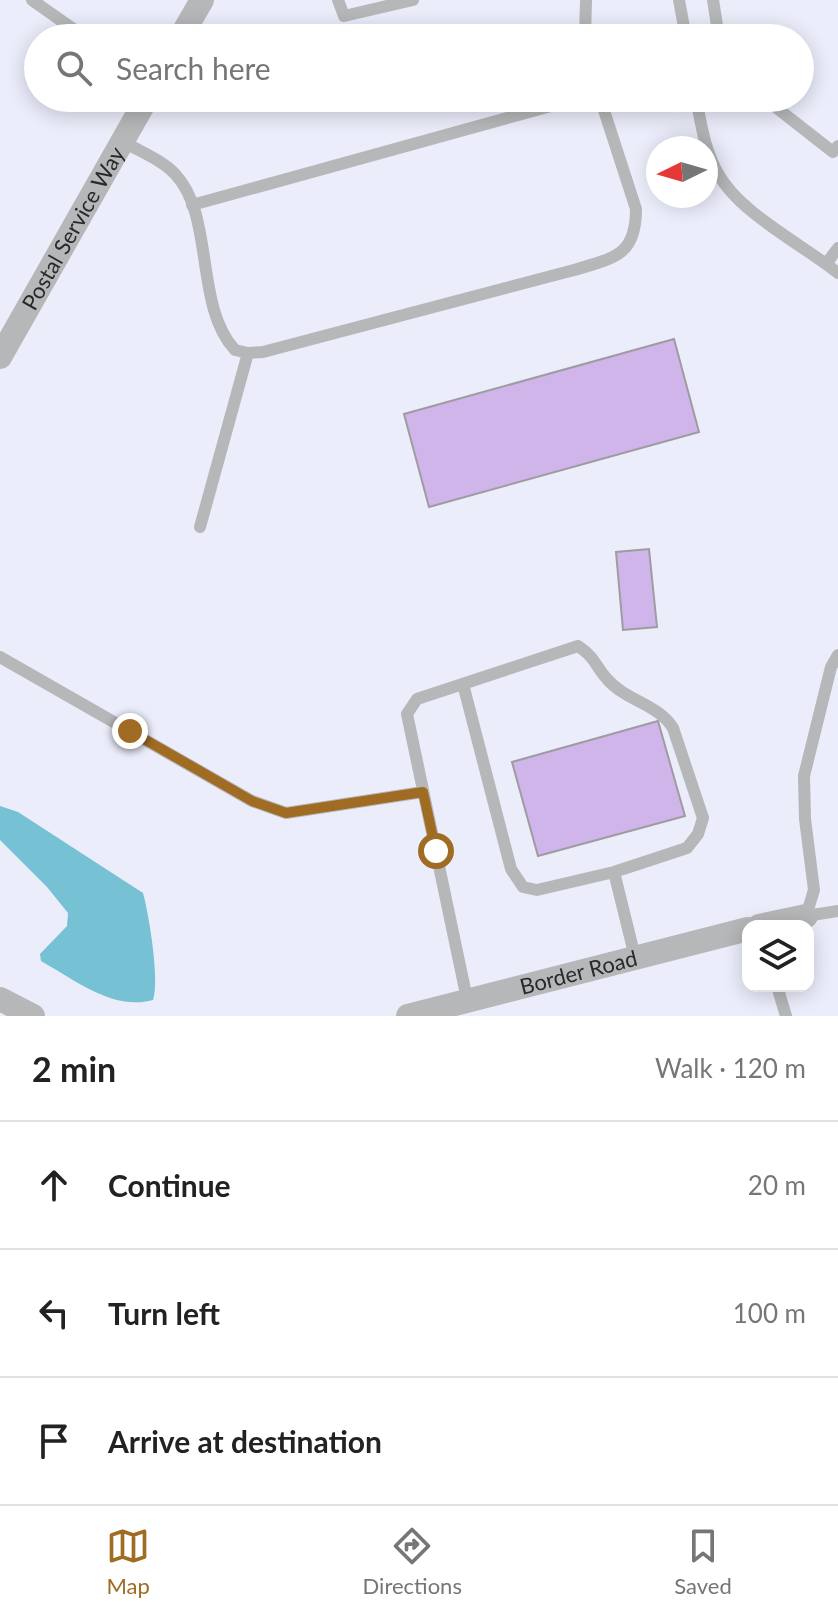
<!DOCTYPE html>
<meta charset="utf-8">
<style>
:root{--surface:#fff;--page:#f2f2f2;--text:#222;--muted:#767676;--line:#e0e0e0;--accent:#a06b23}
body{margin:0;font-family:Lato,sans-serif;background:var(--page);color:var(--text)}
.controls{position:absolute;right:24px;bottom:24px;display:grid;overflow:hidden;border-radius:16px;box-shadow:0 4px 20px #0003}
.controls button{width:72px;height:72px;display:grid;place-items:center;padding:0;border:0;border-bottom:2px solid var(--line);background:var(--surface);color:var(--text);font:40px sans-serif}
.compass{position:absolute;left:646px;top:136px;width:72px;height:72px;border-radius:50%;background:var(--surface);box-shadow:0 4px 20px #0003;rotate:265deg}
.stop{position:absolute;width:24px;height:24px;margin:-18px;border:6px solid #a06b23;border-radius:50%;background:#fff}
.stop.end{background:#a06b23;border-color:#fff;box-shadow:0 2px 8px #0008}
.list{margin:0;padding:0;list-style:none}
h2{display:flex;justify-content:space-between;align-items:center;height:104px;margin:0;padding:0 32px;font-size:34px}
h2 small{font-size:26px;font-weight:400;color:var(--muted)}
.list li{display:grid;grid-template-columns:52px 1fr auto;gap:24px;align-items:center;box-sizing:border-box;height:128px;padding:0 32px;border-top:2px solid var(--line)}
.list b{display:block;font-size:30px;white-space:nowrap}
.list em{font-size:26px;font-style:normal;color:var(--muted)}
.icon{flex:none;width:44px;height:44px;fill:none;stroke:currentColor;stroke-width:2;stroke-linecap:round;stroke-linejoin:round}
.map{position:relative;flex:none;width:838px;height:1016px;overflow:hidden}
.search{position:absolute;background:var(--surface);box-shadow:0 4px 20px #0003;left:24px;right:24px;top:24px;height:88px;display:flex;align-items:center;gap:20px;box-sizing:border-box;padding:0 28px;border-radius:44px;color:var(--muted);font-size:30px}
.sheet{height:488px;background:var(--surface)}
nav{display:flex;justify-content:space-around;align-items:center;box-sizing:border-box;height:112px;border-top:2px solid var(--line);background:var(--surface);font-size:22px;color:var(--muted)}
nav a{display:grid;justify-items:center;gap:4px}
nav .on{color:var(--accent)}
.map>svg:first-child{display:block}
</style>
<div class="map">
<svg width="838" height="1016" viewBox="0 0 838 1016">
<rect width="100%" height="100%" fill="#fafbff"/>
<!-- built -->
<path fill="#ebedfb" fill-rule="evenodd" d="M0,0h838v1016h-838zM38,38h762v60h-762zM658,148h48v48h-48zM748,926h60v60h-60z"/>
<!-- water -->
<path fill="#76c1d3" d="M0,806l18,6 125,81c6,21 17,89 10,107 -40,11 -78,-20 -112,-39l-1,-7 27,-28 1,-13 -21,-26 -47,-47z"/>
<!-- building -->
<path fill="#cfb5ea" stroke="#9e9ba1" stroke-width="2" d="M674,339l25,93 -270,75 -25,-93z
M649,549l8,78 -34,3 -7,-78z
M658,721l27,95 -147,40 -26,-94z"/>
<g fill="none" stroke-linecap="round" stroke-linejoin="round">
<!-- lane -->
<path stroke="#b5b7b9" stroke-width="12" d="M32,0l54,38
M338,0l6,16 69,-16
M679,0l7,38
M713,0l6,38
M585,38l1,-38
M696,98c5,26 9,54 23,77 21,38 84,70 119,98
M764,98l69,54 5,-6
M122,141c17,10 40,19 53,33 40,42 19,132 60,176l13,3 15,-1 311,-82c40,-12 62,-14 62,-61l-36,-111
M192,205l388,-107
M826,264l12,-16
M200,527l48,-174
M838,655l-7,12 -27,109 1,43 9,71 -8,26 32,-5
M0,657l252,144 34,12 137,-21
M463,684l48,185 12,18 14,3 77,-18 73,-24 11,-14 5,-16 -30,-90c-15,-24 -47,-27 -66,-49 -12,-13 -11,-21 -29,-33l-161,53 -10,15 60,285
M614,872l21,85
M777,986l9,30"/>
<!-- street -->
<g stroke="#b5b7b9" stroke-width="24">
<path d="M180,38l22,-38"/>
<path id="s1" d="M0,357l147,-259"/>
<path d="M759,926l47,-10"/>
<path d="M0,999l33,17"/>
<path id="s2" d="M408,1016l340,-87"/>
</g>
</g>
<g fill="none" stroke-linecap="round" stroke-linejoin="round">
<!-- route -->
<path stroke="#a06b23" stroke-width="10" d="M130,731l122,70 34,12 137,-21 13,59"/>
</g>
<g text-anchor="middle" stroke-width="8" stroke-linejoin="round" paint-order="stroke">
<!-- street labels -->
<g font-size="22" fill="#28292b" stroke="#fafbff">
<text dy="8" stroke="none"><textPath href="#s1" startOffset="148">Postal Service Way</textPath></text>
<text dy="8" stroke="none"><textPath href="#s2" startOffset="176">Border Road</textPath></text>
</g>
</g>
</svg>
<div class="controls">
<button><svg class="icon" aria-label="layers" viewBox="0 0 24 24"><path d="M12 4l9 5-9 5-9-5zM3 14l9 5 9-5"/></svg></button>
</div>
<svg class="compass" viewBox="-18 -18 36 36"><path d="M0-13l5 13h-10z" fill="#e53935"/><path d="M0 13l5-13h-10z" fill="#767676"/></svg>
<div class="stop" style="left:436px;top:851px"></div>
<div class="stop end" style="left:130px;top:731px"></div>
<div class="search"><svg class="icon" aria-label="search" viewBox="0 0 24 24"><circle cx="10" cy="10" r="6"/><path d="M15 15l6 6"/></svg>Search here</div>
</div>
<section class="sheet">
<h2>2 min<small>Walk · 120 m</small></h2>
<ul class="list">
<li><svg class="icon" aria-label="ahead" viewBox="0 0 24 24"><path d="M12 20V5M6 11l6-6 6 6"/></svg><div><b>Continue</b></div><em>20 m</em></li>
<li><svg class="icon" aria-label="left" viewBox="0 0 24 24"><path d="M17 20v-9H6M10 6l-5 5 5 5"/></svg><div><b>Turn left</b></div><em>100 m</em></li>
<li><svg class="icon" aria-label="arrive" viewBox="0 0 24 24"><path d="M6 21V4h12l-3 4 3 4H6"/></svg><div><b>Arrive at destination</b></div></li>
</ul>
</section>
<nav>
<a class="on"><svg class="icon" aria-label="map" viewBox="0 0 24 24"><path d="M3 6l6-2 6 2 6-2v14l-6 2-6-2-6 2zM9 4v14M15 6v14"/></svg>Map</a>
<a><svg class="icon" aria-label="directions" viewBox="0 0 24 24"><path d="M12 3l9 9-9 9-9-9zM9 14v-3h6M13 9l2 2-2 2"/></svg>Directions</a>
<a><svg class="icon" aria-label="saved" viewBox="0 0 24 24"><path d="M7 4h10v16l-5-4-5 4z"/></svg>Saved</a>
</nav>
